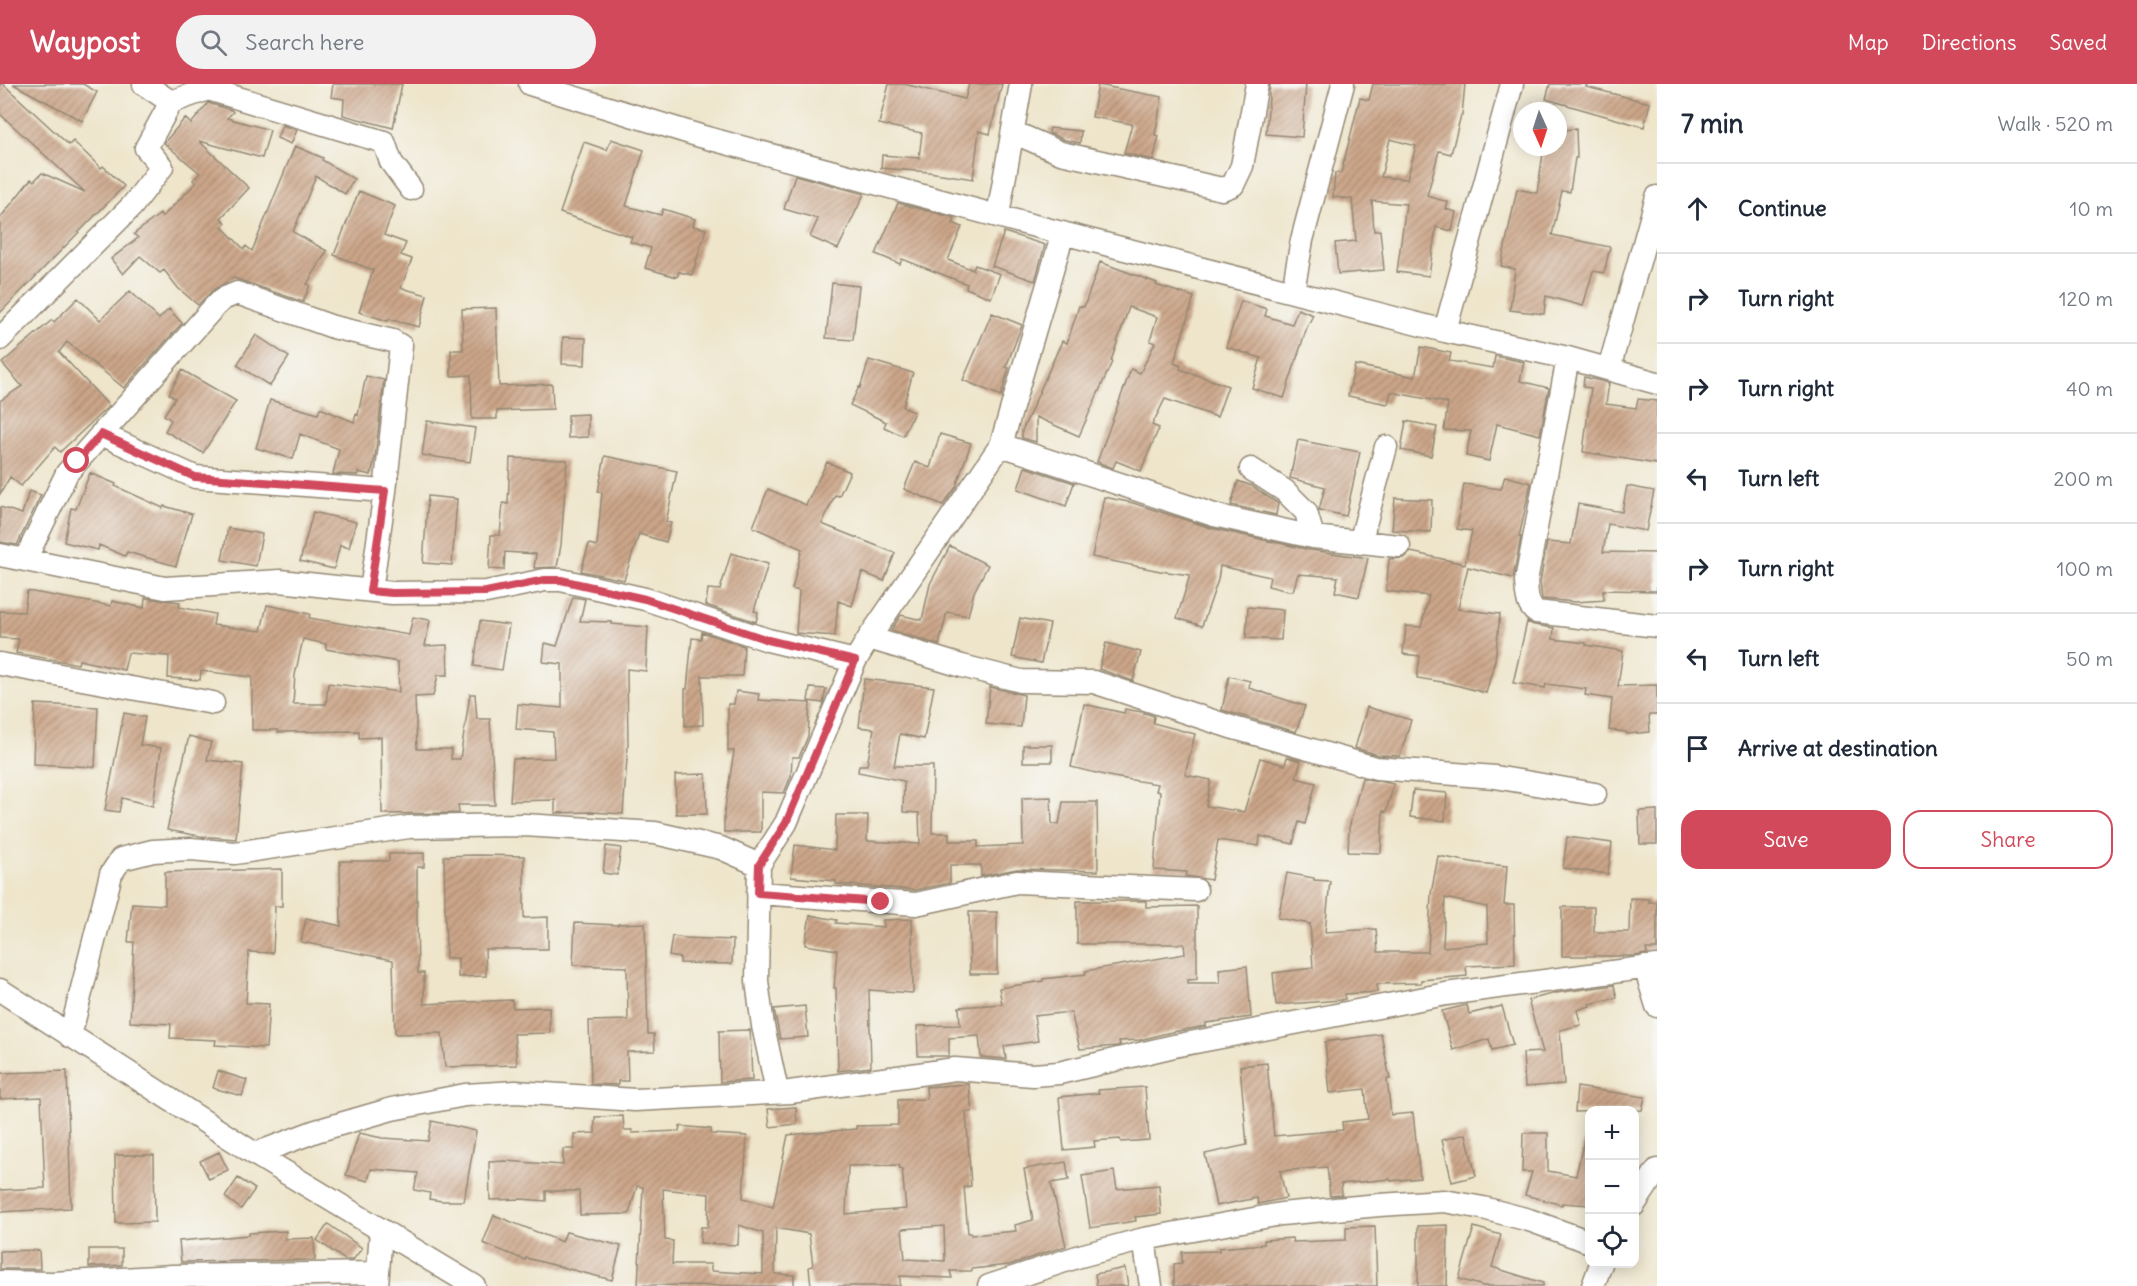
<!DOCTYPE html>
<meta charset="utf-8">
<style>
:root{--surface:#fff;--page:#f2f2f3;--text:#1f2937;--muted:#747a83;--line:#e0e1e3;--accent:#d1495b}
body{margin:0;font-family:Delius,sans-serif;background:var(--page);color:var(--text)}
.controls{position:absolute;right:18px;bottom:18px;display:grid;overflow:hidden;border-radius:12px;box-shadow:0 3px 15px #0003}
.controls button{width:54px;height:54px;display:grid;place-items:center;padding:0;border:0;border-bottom:2px solid var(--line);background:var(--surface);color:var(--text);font:30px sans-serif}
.compass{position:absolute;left:1513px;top:18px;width:54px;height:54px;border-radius:50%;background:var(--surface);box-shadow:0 3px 15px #0003;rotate:177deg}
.stop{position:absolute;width:18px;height:18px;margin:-14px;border:4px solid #d1495b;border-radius:50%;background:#fff}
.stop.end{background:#d1495b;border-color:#fff;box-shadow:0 2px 6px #0008}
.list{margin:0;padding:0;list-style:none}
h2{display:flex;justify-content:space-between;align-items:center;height:78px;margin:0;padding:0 24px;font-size:26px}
h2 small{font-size:20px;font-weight:400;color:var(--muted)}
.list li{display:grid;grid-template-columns:39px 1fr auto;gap:18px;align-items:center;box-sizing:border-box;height:90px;padding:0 24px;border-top:2px solid var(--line)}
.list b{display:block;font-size:22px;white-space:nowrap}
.list em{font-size:20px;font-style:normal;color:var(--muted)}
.actions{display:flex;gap:12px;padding:18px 24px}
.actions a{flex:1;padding:14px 0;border:2px solid var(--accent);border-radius:18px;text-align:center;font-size:21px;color:var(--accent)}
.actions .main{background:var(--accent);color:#fff}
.icon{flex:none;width:33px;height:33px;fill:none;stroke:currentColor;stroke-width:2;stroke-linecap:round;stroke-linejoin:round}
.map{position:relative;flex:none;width:1657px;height:1202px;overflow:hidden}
header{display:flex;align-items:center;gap:36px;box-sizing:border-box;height:84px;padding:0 30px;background:var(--accent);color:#fff}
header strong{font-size:28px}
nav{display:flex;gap:33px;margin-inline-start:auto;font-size:21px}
.search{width:420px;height:54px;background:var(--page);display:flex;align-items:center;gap:15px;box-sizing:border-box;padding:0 21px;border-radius:33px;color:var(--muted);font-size:22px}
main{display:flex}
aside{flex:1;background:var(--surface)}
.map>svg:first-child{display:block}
</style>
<header>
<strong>Waypost</strong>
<div class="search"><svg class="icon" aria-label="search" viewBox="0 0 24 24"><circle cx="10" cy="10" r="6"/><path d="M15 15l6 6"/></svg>Search here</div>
<nav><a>Map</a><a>Directions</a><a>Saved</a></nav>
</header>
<main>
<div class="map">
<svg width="1657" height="1202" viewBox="0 0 1657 1202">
<defs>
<pattern id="building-hatch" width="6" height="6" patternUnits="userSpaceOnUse" patternTransform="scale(1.5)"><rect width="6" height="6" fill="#cca689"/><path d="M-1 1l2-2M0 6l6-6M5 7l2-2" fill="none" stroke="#a7876f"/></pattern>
</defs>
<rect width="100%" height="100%" fill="#f6f6f2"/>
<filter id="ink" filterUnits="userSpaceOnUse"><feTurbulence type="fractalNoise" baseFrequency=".0167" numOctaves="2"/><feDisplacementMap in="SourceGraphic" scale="12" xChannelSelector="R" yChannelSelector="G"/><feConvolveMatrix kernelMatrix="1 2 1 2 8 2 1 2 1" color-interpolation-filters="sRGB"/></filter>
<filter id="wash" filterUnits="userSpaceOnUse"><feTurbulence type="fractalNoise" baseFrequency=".008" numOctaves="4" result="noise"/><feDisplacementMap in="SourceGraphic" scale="24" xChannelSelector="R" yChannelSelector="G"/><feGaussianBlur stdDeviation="1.35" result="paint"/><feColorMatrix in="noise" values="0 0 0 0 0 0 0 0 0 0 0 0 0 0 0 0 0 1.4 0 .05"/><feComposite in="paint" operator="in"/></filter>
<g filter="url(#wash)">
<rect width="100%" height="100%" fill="#eee5cb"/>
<g id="blocks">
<!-- building -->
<path fill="url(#building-hatch)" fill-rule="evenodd" d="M0,0h3l66,61 4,-4 28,27 2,-2 21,20 -124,127v-95l31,-39 3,2 8,-8 43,19 -85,-78z
M13,0h70l14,8 -15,29z
M333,0h69l-9,44 -50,-13 1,-16 -13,-2z
M889,0h15l61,15 4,-15h33l-12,50 -11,-3 -6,48 -44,-7 -48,-4 1,-13 37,3 3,-25 -43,-9z
M1270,0h36l-4,53 -36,-3z
M1373,0h92l-3,31h-1l-10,39 -12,-3 -12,45 21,6 -2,7 10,3 -4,19 -16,-4 -7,49 -32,-4 9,-68 -34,-3 2,30 6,-1 4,40 -46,4 -3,-31 21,-2 -4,-42 -19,-2 2,-24h6l19,-75 9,2zM1390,55l26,7 -9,33 -26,-2z
M1550,0h37l-1,3 64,16 -6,24 -98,-28z
M1098,1l64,12 -7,38 4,1 -6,24 -29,-7 8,-29 -40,-7z
M208,19l23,7 2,2 -6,6 43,12 -8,28 -63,-17 50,47 -28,30 5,5 -4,4 22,22 2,-3 6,5 43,-105 28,12 -1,2 32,19 -9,15 -29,-18 -23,56 34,19 -20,33 3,1 -7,17 -69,-24 -20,11 -16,16 -20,-17 -14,-18 -4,3 -20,-17 -17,18 -12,-15 27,-21 -4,-4 26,-20 2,3 34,-34 -3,-3 7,-7 -36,-30 21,-25 6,6z
M282,41l15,5 -6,14 -14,-6z
M1050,44l31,3 -1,12 -15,-3 -16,-7z
M1576,45l1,29h-2l-5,34 -8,-1 -10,44 58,12 -6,26 -11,-2 -10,35 -37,-10 -2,18 -34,-4 5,-41 -14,-3 16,-77 20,4 7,-46h14v-17z
M611,55l33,11 -18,56 35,9 2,-6 32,10 -2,7 13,3 -14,46 -13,-3 -2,5 -32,-9 6,-20 -21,-6 2,-5 -72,-24 24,-71 23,8z
M795,91l69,19 -26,55 -28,-12 8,-18 -34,-10z
M359,107l36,15 -11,29 22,8 -5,12 11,4 -11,29 26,7 -8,32 -30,-8 -1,2 -29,-9 14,-42 -39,-15z
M898,119l57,15 -2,5 9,4 -14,33 25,10 2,-5 25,9 -9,24 -25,-10 1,-4 -65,-25 -2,5 -24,-10z
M1004,148l41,13 -10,36 -43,-15z
M1100,178l57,21 -1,2 38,12 -20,66 7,3 -1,3 48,17 -11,31 -52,-18 -13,26 7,3 -18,43 -25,-10 -3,7 -16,-6 34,-93 9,4 15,-30 -5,-2 7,-24 -28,-10 -18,54 1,1 -33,74 -43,-19v25l-14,-4v-7l40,-90 5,2 12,-37 5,1z
M832,199l27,3 -6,54 -27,-2z
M130,207l29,28 10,-10 13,14 -58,65 -57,-46 -8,10 50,54 -49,46 -5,-5 -34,39 -11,-9 -10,17v-93l22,-15 -20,-23 50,-43 2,2 24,-24 22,22z
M1241,217l26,8 -2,7 27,8 6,-15 15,6 -6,12 -23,71 -32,-10 9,-30 -35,-11z
M496,224l3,78 53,-2 1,25 -56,2v8h-25l-1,-44 -20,1v-26h12l-1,-41z
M992,229l30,12 -16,42 3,1 -8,28 -38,-16z
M256,251l33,22 -19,29 -33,-21z
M563,253l23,1 -1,27 -23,-1z
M1421,263l30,6 -2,8 44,7 2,-12 29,6 -4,19 29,7 -9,47 -43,-11 -8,37 -23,-5 5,-25 -27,-1 4,-27 -57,-11 -3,12 -40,-8 7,-31 60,12z
M869,276l44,13 -10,34 11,5 -11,24 -19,-9 2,-5 -36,-17 9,-18 1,1z
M182,286l54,31 -33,52 -38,-22 6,-11 -7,-5 11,-17 -6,-4z
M366,292l18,4 -9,78 -4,17 -13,-3v3l-25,-1 6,-25 -39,-15 -7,25 -37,-11 14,-48 48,14 2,-6 34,14 2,-8 2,1z
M1584,293l25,6 -3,21 30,4 2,-9 19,2v63l-74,-12 8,-64 -8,-1z
M588,330v23l-20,1v-23z
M427,337l48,7 -5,34 -48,-7z
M1406,337l31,6 -6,29 -30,-6z
M940,350l31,9 -15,44 -13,18 -39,-16 11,-27 15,6z
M1298,356l62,12 -14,64 -27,-6 6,-23 -35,-9z
M605,372l72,15 -11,51 5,1 -5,19 -27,-8 -15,46 -43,-9 8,-27 8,2 5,-54h-4z
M510,374l57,2 -6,85 -4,22 -23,1 2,-14 -31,-2 -1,18 -15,-1 2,-34h9l3,-32 5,1z
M827,378l23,10 -11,24 -4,-1 -13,29 73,29 -11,28 -22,-9 -10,34 -14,-5 -3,35 -39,-3 3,-42 -7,-2 10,-40 -49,-22 15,-38 38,16z
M1025,383l49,16 -8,23 -48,-17z
M90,389l26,11 -1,2 48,22 1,-2 28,8 -16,52 -49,-14 -2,4 -26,-11 -1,5 -34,-8 7,-34 5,1z
M1505,392l26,7 -12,54h2l-8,41 -45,-11 -10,42 42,5 -5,46 -9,33 -38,-10 -31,-5 3,-22 -17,-2 3,-28 15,1 8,-31 -43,-5 3,-32 15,-1 7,-6 54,12 7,-33 -15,-2 7,-45 37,5z
M1238,397l14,5 24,16 2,1 -2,12 -45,-10z
M1627,402l27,5 -8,40 -38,-7 -5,28 54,1v38l-54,-1 1,10 -28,2 -34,-3 -2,-17 7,-40 24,2 7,-40 44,8z
M29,407l12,4 -24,50 -17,-3v-35l22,7z
M428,412l29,3 -5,66 -29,-2z
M1104,413l29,6 78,25 99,22 58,8 -9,39 -24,-5 3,-15 -40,-3 -5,17h-5l-20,-5 2,-9 -50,-11 -2,14 -16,46 -25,-8 13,-43 -30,-4 -68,-14z
M1395,414l37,2 -1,32 -39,-2z
M313,428l43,10 -7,26 -9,-3 -6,24 -34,-8z
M228,444l34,6 -6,32 -34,-6z
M950,462l38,19 -14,27 -6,24 -21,-4 -8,33 -48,-15 10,-15 21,5 8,-36z
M731,469l37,11 -14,47 4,1 -2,10 -50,-17 2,-16 12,1z
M27,507l84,15 1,-5 32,7 1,-10 35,4 -1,5 36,7 -2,11 48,6 6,-26 43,9 -1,4 100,17 4,-18 17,3 -5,26 22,-1 1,30h-10l-5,21 -18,1 2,52h34v10h9l10,-65h5l2,25h13l5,86h-37l1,8 -77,1 -1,-77 -22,1v-7l-81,1v-2h-26v-53l-51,-6 -1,9 -32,-2 1,-22 -41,-3 -4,17 -45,-10 -1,4 -62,-11 3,-14 -19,-1v-27l24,1zM303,555l23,5v5l72,13 1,30 -71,-9 -2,21h-33l2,-29z
M573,513l12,2 -5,22 32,1v2l36,3 -2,44 -19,-2 1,76 -5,69 -32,-2 -36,1v-13l-45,1 3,-42 41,-1 -1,-26 -37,-3 2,-25 44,4v-44l-19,-2 2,-19 12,3z
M1248,523l35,3 -2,30 -35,-2z
M1020,534l30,6 -9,39 -29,-6z
M480,537l29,4 -7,45 -28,-4z
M1527,538l7,3 20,3 -1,11 33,4v2l37,6 -5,35 39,-1v30h-8l1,17 -23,2 -1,-2 -17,-2 3,-31 -27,-4 1,-6 -40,-5 -1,4 -32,-5z
M702,548l42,14 -2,30h-40l1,49 -18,1v-37h2l5,-51 9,1z
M1106,559l35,9 -8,29 -34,-12z
M1229,592l21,5 -1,7 56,18 -9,26 -74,-22z
M864,595l70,8 -10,52 -24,-5 -6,32h39l-1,67h17v8h29v6l45,-2 -1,-47 29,-1 1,27h7l4,-22h34l1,69 -81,-2 -36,7v-11h-31v18l-35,7 -79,-6v-3l-45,-4 4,-32 40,5 1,-35h32l-1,26 53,3 -1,-31 -16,-1 1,-31 -46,-9 1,-7h8l7,-36 -15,-2z
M990,603l34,8 -3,32 -35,-3z
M810,604l16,1 -3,14 -15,-2z
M736,607l23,3 -1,6 52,3 -2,33 -9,21h-7l-1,19 -7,17 -23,-1v40h-37v-18l10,-63h-6v-47h6z
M35,620l63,3 -3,60 -62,-3z
M1084,620l40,9 1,-4 17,3 12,4 -1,7 42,11 -10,41 26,5 -5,26 38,6 16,-54 25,7 2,-8 14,4 -5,17 20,5 -11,41 -6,-2 -6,22 -33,-8 -1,10 -41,-6 -7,40 -25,-4 1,-4 -33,-2 6,-78 -4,-1 2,-7 -45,-7 -42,-10z
M1367,623l44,13 -11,36 -22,-1 -23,-7z
M124,629l21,4 -5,28 21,3 -8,58 -31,-8 -3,14 -14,-2z
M189,652l22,6 -4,18 36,4 -7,75 -36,-3 -33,-6z
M1023,661h29v17h-29z
M706,690l1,40h-31l-1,-39z
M1362,694l32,6 -8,28 -3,-1 -2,42 -33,-1 1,-24z
M1413,706l34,3 -2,28 -35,-4z
M1657,726v34h-17l-1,-33z
M1567,753l45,6 -4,31 -45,-6z
M606,762l15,2 -4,27 -14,-2z
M424,769v14h-7v50l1,56h6v31l88,-4 1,8 36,-1 1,26 -36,1 3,31 -72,2 -3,-34 -47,1 -2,-74 -92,-18 5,-24 35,8 -1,-65h49v-7z
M475,771l49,1v62l24,-1v32h-63l1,27 -28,1v-19h-12l-2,-102z
M1438,772l39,7 30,3 -3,39h10l1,59 -49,2 1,10 -46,4v3l-44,1v8l-32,2v5l-4,1 -65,5 -3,-32 40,-5 -3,-44 -32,-6 9,-45 27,5v2l16,1 -5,51 51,-3 2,23h50l3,-58zM1445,814l42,9 1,36 -45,4z
M282,785v37h-7l-2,47 -24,-1 -3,51 23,1 -3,44 -51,-3 1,-5 -46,-2 1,-14 -41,-2 4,-80h-6l4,-39 33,2v-33z
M1630,814l19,1v3h8v47h-11l1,5 -13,2h-72v-49h32v25h35z
M1077,817h69v6l51,-1v73l-9,1v3h32l-1,-14 28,-3 4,51 -45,6v3l-39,7 -27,7 -21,1 1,4 -3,1 -37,3 -9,-37 -37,4 4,25 -34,5 2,13 -25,-2 -2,-21 -30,2v18h-31l-1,-30 43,-1 -1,-18 43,-3 -3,-16 44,-7v-2l43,-5 -1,-3 100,-17 -1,-10h-107z
M969,828h28v62h-27z
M810,831l27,5 -1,3 48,4 -1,-7 29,-1 1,74 -44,-3 2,77 -33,4 -2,-83h-2l3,-38 -32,-5z
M575,839l43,2v-1l27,-1 3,111h6l1,17 -28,1 1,29h-10v4l-27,-1 -2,-63 39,-1 -1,-53 -54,-2z
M672,852l13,2 48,2 -1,24 -52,-1v-5l-11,-2z
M1614,901l3,13 -28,6 1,2 -13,4 4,15 -21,5 4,54 -39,3 -2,-34 20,-1 -15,-52 28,-7z
M1467,921l2,9 33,-8 11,39 -21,5 -3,-11 -36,11 -11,-39z
M805,922l3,31 -28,2 -6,-30z
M750,946l2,50 -32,2 -1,-51z
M1381,950l9,45h-3l4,36 22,-2 7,65 -29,3 -1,-2 -49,5 1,11 -12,1 -3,-29 -47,4 6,27 -28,6 -1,-6 -41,8 -11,-52 42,-9 -7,-79 27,-3 7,73 69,-6 -1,-8 26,-3 -3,-30 -35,4 -5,-51z
M67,987l4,137 -71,4v-22l45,-2 -4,-91 -41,2v-26z
M218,987l29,9 -5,16 -29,-8z
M969,1000l3,28h-6l5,74 -7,1 4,46h3v2l45,-4 -1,-6 18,-5 -9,-51 42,-7 3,18 -18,3 15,63 -57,19 -37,4v2h-22l2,7 -52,-2v10h-89l-2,-19 4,-1 -4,-32 -33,-6 -1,46 19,1v11l-156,-1 5,-98 -6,-1 -8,28 -49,1 -1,-24h-33v10l-25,-2 -31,1 -1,-38 16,-1 58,4v-16h11v-15l21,-1v-16l28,-1 1,14h8v3l47,-2 1,-5 31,3v5l36,2 -4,62 30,9 15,-72 68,-6v-3l42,-1v-25l29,-1 -1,-12zM899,1081l1,4h2l4,40 -60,5 2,-48zM663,1105l46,5 -1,33h-7l-1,16 38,2 1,-20 24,8v41l-52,-3v-7h-39l1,-23 -8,-1zM944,1142l1,35 -40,-2 -3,-30z
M1145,1003l4,53 -28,2 -1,-3 -26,2 1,6 -31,3 -5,-53 40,-4 -1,-3z
M1577,1003l68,10 -3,13 -67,2z
M796,1023l1,17 -27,3 -2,-18z
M432,1037l44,10 -12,70h-22l-13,-2 1,-6 -16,-3 4,-17 -47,-4 -3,12 -22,-6 13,-42 23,5 46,3z
M1523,1049h25v38l28,5 8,-37 6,1v65l-28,-2v2l-37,-10 7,-23h-10z
M1466,1050l10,42 -24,6 -10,-42z
M219,1068l9,18 -19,9 -9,-18z
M115,1071h39l1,67 -39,1z
M1114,1087l3,18 42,-4 2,29 -26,3 1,4 -46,7 -8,-52z
M238,1094l17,11 -14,20 -16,-12z
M494,1131l68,27 4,-10 55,14 -9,34 -86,-22 -1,2 -42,-17z
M328,1140l34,24 -9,12h-8l-28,-20z
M1448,1141l-1,61h-29v-60z
M1375,1142l2,60h-203v-22l8,-1v-11l37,-1v-3l45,-4v-4l28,-2 1,4 53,-2v-13z
M1474,1143l27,8 -9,32 51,16v3h-60l-24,-7z
M286,1147l-1,8 29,-1 1,22 -134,2 -2,-21 70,-6v-2z
M89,1165h33v16l-33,2z
M39,1166l1,19h-40v-18z
M1125,1184l3,18h-31l-2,-12z"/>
</g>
</g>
<g filter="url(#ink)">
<use href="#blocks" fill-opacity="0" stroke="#948874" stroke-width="1.5"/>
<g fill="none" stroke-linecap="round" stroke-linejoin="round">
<defs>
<path id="minor" d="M530,0l170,52 331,89 414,106 123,27 89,25
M171,18l37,-13 176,53 7,20 20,27
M1013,48l48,21 161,36 11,-4 9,-19 15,-82
M998,131l23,-131
M1293,207l9,-51 41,-156
M1445,247l67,-247
M0,255l132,-133 30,-39 -16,-19 25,-46 -27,-18
M1568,274l-42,223c1,11 0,24 10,31l121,14
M1609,285l48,-172
M101,350l94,43 190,14 -14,100
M1001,361l213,70 99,22 86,9
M1251,385l34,22 21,21 7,25
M1360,459l26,-96
M0,471l165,33 115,-7 112,12 94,-1 59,-12h16l84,19 123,41 87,21
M25,476l42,-87 148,-167 8,-7 14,-6 96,34 60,14 8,5 -16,145
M869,554l93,28 59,15 73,1 140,46 142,40 119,9 100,17
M0,580l213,39
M758,809l158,11 101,-22 179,8
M1645,883l12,39
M0,906l255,164 219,132
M70,952l41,-162 10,-15 32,-8 38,-2 44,4 174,-26 115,-2 131,8 66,15 38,17
M777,1007l-14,-65 -6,-45 2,-116 27,-42 69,-162 14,-23 132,-193 62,-212
M255,1070l61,-23 76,-22 73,-14 51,-3 119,8 155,-8 165,-23 78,6 26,-2 115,-27 272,-52 211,-28
M1634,1121l23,-35
M1144,1155l7,47
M0,1198l53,1 120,-7 204,-3
M377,1202l4,-56
M989,1202l91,-30 64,-17 137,-25 98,-9 65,-4 39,7 46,12 61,22
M1593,1202l8,-22"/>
</defs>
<!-- minor casing -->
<use href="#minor" stroke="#948874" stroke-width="25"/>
<!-- minor -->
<use href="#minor" stroke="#fff" stroke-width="22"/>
</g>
</g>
<g fill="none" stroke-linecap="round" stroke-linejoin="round" filter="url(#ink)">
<!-- route -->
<path stroke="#d1495b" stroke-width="8" d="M77,377l24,-27 94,43 190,14 -15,100 22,2 94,-1 59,-12h16l84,19 123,41 87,21 -69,162 -27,42 -1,28 123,9"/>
</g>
</svg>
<div class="controls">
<button>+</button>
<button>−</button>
<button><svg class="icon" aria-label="locate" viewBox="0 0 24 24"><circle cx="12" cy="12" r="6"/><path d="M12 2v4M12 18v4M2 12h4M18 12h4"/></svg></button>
</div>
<svg class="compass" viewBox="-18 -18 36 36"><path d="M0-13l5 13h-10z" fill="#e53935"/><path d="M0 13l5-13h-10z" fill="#747a83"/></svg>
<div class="stop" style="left:77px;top:377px"></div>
<div class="stop end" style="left:881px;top:818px"></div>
</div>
<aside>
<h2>7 min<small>Walk · 520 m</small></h2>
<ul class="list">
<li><svg class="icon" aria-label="ahead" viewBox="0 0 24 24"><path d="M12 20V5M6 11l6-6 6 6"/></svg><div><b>Continue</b></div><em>10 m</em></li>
<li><svg class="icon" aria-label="right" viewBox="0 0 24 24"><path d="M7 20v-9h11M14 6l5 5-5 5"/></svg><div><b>Turn right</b></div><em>120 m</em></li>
<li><svg class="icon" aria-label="right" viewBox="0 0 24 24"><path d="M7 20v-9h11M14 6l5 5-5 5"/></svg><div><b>Turn right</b></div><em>40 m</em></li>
<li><svg class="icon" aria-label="left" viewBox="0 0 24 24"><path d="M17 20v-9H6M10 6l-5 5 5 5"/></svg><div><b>Turn left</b></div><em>200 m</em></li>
<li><svg class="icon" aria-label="right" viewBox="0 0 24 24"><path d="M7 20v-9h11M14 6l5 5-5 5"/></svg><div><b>Turn right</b></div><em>100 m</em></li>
<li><svg class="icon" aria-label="left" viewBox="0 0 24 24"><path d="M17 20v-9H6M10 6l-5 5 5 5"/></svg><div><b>Turn left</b></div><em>50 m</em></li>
<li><svg class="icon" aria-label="arrive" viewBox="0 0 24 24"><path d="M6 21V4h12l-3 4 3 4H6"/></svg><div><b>Arrive at destination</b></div></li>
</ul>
<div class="actions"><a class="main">Save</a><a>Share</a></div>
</aside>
</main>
